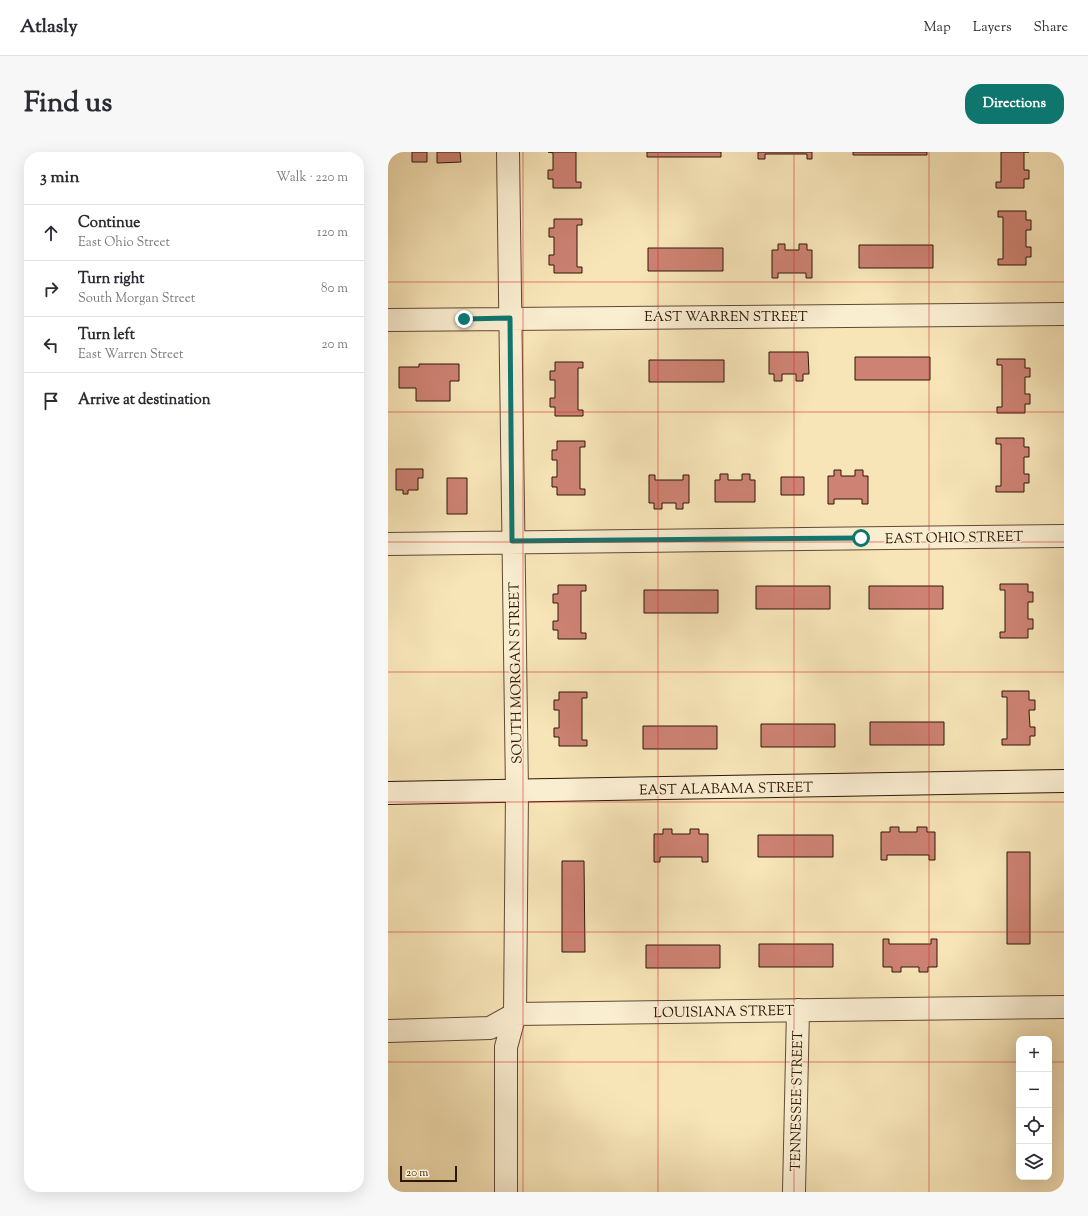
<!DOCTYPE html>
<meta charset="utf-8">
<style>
:root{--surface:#fff;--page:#f7f7f7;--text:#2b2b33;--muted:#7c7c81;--line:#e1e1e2;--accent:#0f766e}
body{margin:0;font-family:"Sorts Mill Goudy",serif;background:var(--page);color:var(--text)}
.controls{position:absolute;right:12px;bottom:12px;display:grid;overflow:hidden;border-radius:8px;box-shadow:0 4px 16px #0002}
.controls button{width:36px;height:36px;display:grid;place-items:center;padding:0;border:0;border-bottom:1px solid var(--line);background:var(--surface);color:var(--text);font:20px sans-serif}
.scale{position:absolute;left:12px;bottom:10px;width:57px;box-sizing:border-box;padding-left:4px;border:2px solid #2d1709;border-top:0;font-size:11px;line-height:14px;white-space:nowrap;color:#2d1709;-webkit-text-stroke:3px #faeed1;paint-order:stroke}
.stop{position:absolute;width:12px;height:12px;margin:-9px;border:3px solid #0f766e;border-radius:50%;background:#fff}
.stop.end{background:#0f766e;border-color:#fff;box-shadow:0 1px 4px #0008}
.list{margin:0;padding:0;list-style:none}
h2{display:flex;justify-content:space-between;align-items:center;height:52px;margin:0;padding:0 16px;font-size:17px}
h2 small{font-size:13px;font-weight:400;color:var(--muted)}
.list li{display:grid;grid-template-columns:26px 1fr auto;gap:12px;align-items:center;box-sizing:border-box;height:56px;padding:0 16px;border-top:1px solid var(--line)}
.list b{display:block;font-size:15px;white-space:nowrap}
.list p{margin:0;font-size:13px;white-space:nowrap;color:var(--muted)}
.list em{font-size:13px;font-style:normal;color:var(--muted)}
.icon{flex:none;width:22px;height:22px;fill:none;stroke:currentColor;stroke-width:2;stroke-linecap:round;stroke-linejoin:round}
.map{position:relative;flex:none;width:676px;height:1040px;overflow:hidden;border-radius:16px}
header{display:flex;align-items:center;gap:24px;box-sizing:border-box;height:56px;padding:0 20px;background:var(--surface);border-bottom:1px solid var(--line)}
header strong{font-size:19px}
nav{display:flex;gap:22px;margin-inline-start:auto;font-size:14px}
.intro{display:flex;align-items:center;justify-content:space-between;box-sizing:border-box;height:96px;padding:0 24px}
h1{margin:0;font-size:28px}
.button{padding:10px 18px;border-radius:16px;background:var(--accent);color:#fff;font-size:14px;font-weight:700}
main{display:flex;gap:24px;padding:0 24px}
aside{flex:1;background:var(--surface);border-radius:16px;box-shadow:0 4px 16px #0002}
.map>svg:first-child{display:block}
</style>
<header>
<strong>Atlasly</strong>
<nav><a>Map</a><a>Layers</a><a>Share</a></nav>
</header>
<div class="intro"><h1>Find us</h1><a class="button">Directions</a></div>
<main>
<aside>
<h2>3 min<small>Walk · 220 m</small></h2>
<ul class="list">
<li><svg class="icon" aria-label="ahead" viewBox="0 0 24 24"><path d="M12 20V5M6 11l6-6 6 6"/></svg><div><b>Continue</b><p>East Ohio Street</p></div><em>120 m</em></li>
<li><svg class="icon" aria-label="right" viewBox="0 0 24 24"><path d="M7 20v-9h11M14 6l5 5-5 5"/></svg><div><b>Turn right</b><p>South Morgan Street</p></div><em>80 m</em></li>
<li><svg class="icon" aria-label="left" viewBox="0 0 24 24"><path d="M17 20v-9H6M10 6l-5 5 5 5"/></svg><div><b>Turn left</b><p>East Warren Street</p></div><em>20 m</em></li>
<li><svg class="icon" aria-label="arrive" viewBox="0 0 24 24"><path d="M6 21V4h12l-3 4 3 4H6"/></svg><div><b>Arrive at destination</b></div></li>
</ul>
</aside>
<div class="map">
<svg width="676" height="1040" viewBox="0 0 676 1040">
<rect width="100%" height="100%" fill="#f7e5b8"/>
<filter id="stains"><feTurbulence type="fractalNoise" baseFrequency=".005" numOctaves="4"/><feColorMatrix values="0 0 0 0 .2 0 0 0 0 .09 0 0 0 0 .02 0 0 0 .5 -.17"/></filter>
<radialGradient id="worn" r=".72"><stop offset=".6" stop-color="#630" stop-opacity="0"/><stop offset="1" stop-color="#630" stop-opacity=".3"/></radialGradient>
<!-- building -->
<path fill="#cd8273" stroke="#2d1709" d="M24,0h15v10h-15z
M49,0h23l1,10 -24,1z
M188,0v30h5v6h-28v-9h-5v-9h5v-17l-5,-1z
M259,0h74v5h-74z
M370,0h54v7h-5v-5h-42v5h-7z
M465,0h74v3h-74z
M613,0h28h-5v18h5v9h-5v9h-28v-6h5z
M610,59h28v9h5v10h-5v17h5v10h-5v8h-28v-6h5v-42h-5z
M166,67h28v6h-5v42h5v6h-28v-8h-5v-10h5v-18h-5v-9h5z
M390,92h7v6h14v-6h8v6h5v28h-6v-5h-28v5h-6v-28h6z
M471,93h74v23h-74z
M260,96h75v23h-75z
M381,200h39l1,22h-6v7h-7v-7h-14v7h-8v-7h-5z
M467,205h75v23h-75z
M609,207h28v9h5v9h-5v17h5v10h-5v9h-28v-6h5v-42h-5z
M261,208h75v22h-75z
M167,210h28v6h-5v42h5v6h-28v-9h-5v-9h5v-18h-5v-9h5z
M31,212h40v17h-9v20h-34v-13h-17v-21h20z
M608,286h28v9h5v10h-5v17h5v9h-5v9h-28v-6h5v-42h-5z
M169,289h28v6h-5v42h5v6h-28v-8h-5v-10h5v-17h-5v-10h5z
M8,317h27v9h-5v12h-10v4h-5v-4h-7z
M446,318h7v6h14v-6h8v6h5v28h-6v-5h-28v5h-6v-28h6z
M332,322h8v6h14v-6h8v6h5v22h-40v-22h5z
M261,323h6v5h28v-5h6v28h-6v6h-7v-6h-14v6h-8v-6h-5z
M393,325h23v18h-23z
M59,326h20v36h-20z
M612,432h28v8h5v10h-5v17h5v10h-5v9h-28v-6h5v-42h-5z
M170,433h28v6h-5v42h5v6h-28v-9h-5v-9h5v-18h-5v-9h5z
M368,434h74v23h-74z
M481,434h74v23h-74z
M256,438h74v23h-74z
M614,539h27v9h6v10h-6l1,17h5v9h-5v9h-28v-6h5v-42h-5z
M171,540h28v6h-5v42h5v6h-28v-9h-5v-9h5v-18h-5v-10h5z
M482,570h74v23h-74z
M373,572h74v23h-74z
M255,574h74v23h-74z
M502,675h9v5h18v-5h10v5h8v28h-6v-5h-42v5h-6v-28h9z
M275,677h9v5h18v-5h9v5h9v28h-6v-5h-42v5h-6v-28h9z
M370,683h75v22h-75z
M619,700h23v92h-23z
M174,709h22l1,91h-23z
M495,787h6v5h42v-5h6v28h-9v5h-9v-5h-18v5h-9v-5h-9z
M371,792h74v23h-74z
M258,793h74v23h-74z"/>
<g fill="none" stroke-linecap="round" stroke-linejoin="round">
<defs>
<path id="street" d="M0,168l676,-6
M0,392l676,-8
M0,879l102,-3 25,-14 549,-7
M118,1040v-145l9,-33 2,-222 -9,-640
M406,1040l4,-182"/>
<path id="secondary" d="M0,641l676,-12"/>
</defs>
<!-- street casing -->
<use href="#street" stroke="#604a35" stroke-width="24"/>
<!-- secondary casing -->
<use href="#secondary" stroke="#2d1709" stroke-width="24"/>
<!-- street -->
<use href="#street" stroke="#faeed1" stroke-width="22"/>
<!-- secondary -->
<use href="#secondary" stroke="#faeed1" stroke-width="22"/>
</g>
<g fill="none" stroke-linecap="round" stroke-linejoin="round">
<!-- route -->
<path stroke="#0f766e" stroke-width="5" d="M76,167l46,-1 2,223 349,-3"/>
</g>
<!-- grid -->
<path fill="none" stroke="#d62828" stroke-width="1" stroke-opacity="0.55" d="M135,0v1040M270,0v1040M406,0v1040M541,0v1040M0,130h676M0,260h676M0,390h676M0,520h676M0,650h676M0,780h676M0,910h631M661,910h15"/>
<g text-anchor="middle" stroke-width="3" stroke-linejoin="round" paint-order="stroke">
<!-- street labels -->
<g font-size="14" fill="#2d1709" stroke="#faeed1">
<text x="338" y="169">EAST WARREN STREET</text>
<text transform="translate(566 385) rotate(-1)" y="5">EAST OHIO STREET</text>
<text transform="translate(127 521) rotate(-91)" y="5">SOUTH MORGAN STREET</text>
<text transform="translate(338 636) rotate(-1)" y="5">EAST ALABAMA STREET</text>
<text transform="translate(336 859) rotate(-1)" y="5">LOUISIANA STREET</text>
<text transform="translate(408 949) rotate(-89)" y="5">TENNESSEE STREET</text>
</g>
</g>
<rect width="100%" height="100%" filter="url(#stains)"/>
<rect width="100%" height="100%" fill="url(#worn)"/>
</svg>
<div class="controls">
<button>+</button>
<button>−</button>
<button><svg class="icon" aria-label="locate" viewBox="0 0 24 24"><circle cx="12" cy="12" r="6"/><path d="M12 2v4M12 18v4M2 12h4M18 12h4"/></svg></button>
<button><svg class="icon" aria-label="layers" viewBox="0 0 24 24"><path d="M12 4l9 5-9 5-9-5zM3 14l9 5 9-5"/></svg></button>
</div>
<div class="scale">20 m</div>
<div class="stop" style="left:473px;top:386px"></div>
<div class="stop end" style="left:76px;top:167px"></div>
</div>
</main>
